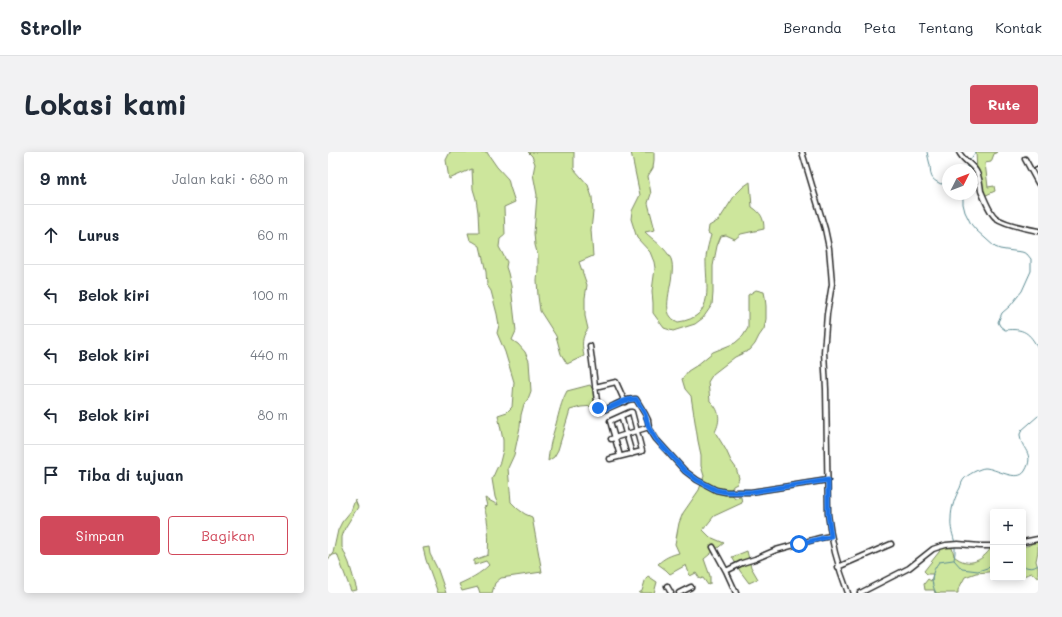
<!DOCTYPE html>
<html lang="id">
<meta charset="utf-8">
<style>
:root{--surface:#fff;--page:#f2f2f3;--text:#1f2937;--muted:#747a83;--line:#e0e1e3;--accent:#d1495b}
body{margin:0;font-family:Mali,sans-serif;background:var(--page);color:var(--text)}
.controls{position:absolute;right:12px;bottom:12px;display:grid;overflow:hidden;border-radius:4px;box-shadow:0 2px 10px #0003}
.controls button{width:36px;height:36px;display:grid;place-items:center;padding:0;border:0;border-bottom:1px solid var(--line);background:var(--surface);color:var(--text);font:20px sans-serif}
.compass{position:absolute;left:614px;top:12px;width:36px;height:36px;border-radius:50%;background:var(--surface);box-shadow:0 2px 10px #0003;rotate:48deg}
.stop{position:absolute;width:12px;height:12px;margin:-9px;border:3px solid #1a73e8;border-radius:50%;background:#fff}
.stop.end{background:#1a73e8;border-color:#fff;box-shadow:0 1px 4px #0008}
.list{margin:0;padding:0;list-style:none}
h2{display:flex;justify-content:space-between;align-items:center;height:52px;margin:0;padding:0 16px;font-size:17px}
h2 small{font-size:13px;font-weight:400;color:var(--muted)}
.list li{display:grid;grid-template-columns:26px 1fr auto;gap:12px;align-items:center;box-sizing:border-box;height:60px;padding:0 16px;border-top:1px solid var(--line)}
.list b{display:block;font-size:15px;white-space:nowrap}
.list em{font-size:13px;font-style:normal;color:var(--muted)}
.actions{display:flex;gap:8px;padding:12px 16px}
.actions a{flex:1;padding:9px 0;border:1px solid var(--accent);border-radius:4px;text-align:center;font-size:14px;color:var(--accent)}
.actions .main{background:var(--accent);color:#fff}
.icon{flex:none;width:22px;height:22px;fill:none;stroke:currentColor;stroke-width:2;stroke-linecap:round;stroke-linejoin:round}
.map{position:relative;flex:none;width:710px;height:441px;overflow:hidden;border-radius:4px}
header{display:flex;align-items:center;gap:24px;box-sizing:border-box;height:56px;padding:0 20px;background:var(--surface);border-bottom:1px solid var(--line)}
header strong{font-size:19px}
nav{display:flex;gap:22px;margin-inline-start:auto;font-size:14px}
.intro{display:flex;align-items:center;justify-content:space-between;box-sizing:border-box;height:96px;padding:0 24px}
h1{margin:0;font-size:28px}
.button{padding:10px 18px;border-radius:4px;background:var(--accent);color:#fff;font-size:14px;font-weight:700}
main{display:flex;gap:24px;padding:0 24px}
aside{flex:1;background:var(--surface);border-radius:4px;box-shadow:0 2px 10px #0003}
.map>svg:first-child{display:block}
</style>
<header>
<strong>Strollr</strong>
<nav><a>Beranda</a><a>Peta</a><a>Tentang</a><a>Kontak</a></nav>
</header>
<div class="intro"><h1>Lokasi kami</h1><a class="button">Rute</a></div>
<main>
<aside>
<h2>9 mnt<small>Jalan kaki · 680 m</small></h2>
<ul class="list">
<li><svg class="icon" aria-label="ahead" viewBox="0 0 24 24"><path d="M12 20V5M6 11l6-6 6 6"/></svg><div><b>Lurus</b></div><em>60 m</em></li>
<li><svg class="icon" aria-label="left" viewBox="0 0 24 24"><path d="M17 20v-9H6M10 6l-5 5 5 5"/></svg><div><b>Belok kiri</b></div><em>100 m</em></li>
<li><svg class="icon" aria-label="left" viewBox="0 0 24 24"><path d="M17 20v-9H6M10 6l-5 5 5 5"/></svg><div><b>Belok kiri</b></div><em>440 m</em></li>
<li><svg class="icon" aria-label="left" viewBox="0 0 24 24"><path d="M17 20v-9H6M10 6l-5 5 5 5"/></svg><div><b>Belok kiri</b></div><em>80 m</em></li>
<li><svg class="icon" aria-label="arrive" viewBox="0 0 24 24"><path d="M6 21V4h12l-3 4 3 4H6"/></svg><div><b>Tiba di tujuan</b></div></li>
</ul>
<div class="actions"><a class="main">Simpan</a><a>Bagikan</a></div>
</aside>
<div class="map">
<svg width="710" height="441" viewBox="0 0 710 441">
<rect width="100%" height="100%" fill="#fff"/>
<filter id="ink" filterUnits="userSpaceOnUse"><feTurbulence type="fractalNoise" baseFrequency=".025" numOctaves="2"/><feDisplacementMap in="SourceGraphic" scale="8" xChannelSelector="R" yChannelSelector="G"/><feConvolveMatrix kernelMatrix="1 2 1 2 8 2 1 2 1" color-interpolation-filters="sRGB"/></filter>
<g filter="url(#ink)">
<!-- green -->
<path fill="#cde69c" stroke="#7c8864" d="M122,0h37l1,2 9,13 11,12 2,8 5,15 -11,5 1,28 -5,4 -1,8 8,15 -1,5 2,6 3,13 5,45 -4,9 6,4 7,8 4,9 2,30 -3,8 -4,5 -3,11 -1,12 -6,28 -6,13 3,34 7,7 7,5 7,3 10,55 -41,6 -6,5 -3,10h-12l-2,-6 -16,4 -3,-7c11,-5 21,-10 30,-19l-3,-4 -12,4v-5l14,-5c1,-16 1,-33 -4,-48l3,-1 -2,-8 13,7 -3,-8 -3,-18 4,-9 4,-8 3,-12v-10l-5,-25 9,-3 5,-5 2,-25 -9,-30 -8,-19 2,-8 -2,-11 -6,-23 -4,-6 -1,-13 -6,-26 -6,-4 -4,-2 -2,-7h11l-1,-21 -2,-13 -3,-10 -1,-20 -23,10 -3,-19z
M200,0h46v17l14,16 4,12 1,15 -2,18 2,26 -14,6 8,23 -2,13v18l3,13c-7,8 -6,17 -4,27l-17,8 -6,-10 -5,-18 -16,-25 -2,-15 -1,-16 1,-11v-13l-3,-11 -1,-12 3,-38 -4,-21 2,-10 -3,-8z
M303,0h23v8l-1,8 -5,8 3,18 -3,9 7,27 -10,2c8,8 21,16 26,27 6,15 -10,47 0,58 1,2 5,4 7,5 39,-5 27,-37 28,-65 1,-8 3,-15 5,-22l-3,-2 1,-7 10,-6 16,-25 8,-8 7,-5 2,25c9,6 12,11 12,22l-23,5 -6,5 -9,-4 -5,1 -4,10 -4,20v27l-1,12 -9,13 -8,6 -22,7 -9,-3 -11,-15v-10l-1,-12 3,-23 -1,-6 -4,-10 -13,-14 -6,-19 1,-8 8,-16z
M648,0h21l-3,2 -3,8 -6,1 3,24 6,-1 1,5 -11,5 -7,-23z
M428,138l8,2 1,5 1,9v13l-2,10 -5,7 -4,8 -5,6 -15,7 -22,17 -5,8 2,19c10,9 11,19 5,31l11,18 5,11 5,7 3,10 -2,6 -4,2 -3,6 5,6 6,-1 1,6 -28,13 -11,14 7,7 14,6 -9,7 -11,9 6,17v8l-2,1 -5,-7 -3,1 -4,-6 -6,3 -4,-11 -16,9 -4,-4 -8,-6c6,-6 13,-9 21,-11l-4,-9 4,-21 4,-10 16,-23 5,-14 -3,-10v-11l-3,-14 -7,-45 -6,-7 -3,-10 6,-8 8,-5 17,-14 22,-9 8,-7 5,-8v-33z
M262,233l5,8 -1,13 -13,1 -11,3 -12,40 -4,7 -6,4c1,-13 4,-24 8,-37 3,-11 5,-22 11,-33z
M27,348l3,7 -13,21 -3,9v10l7,16 8,27 -6,1 -14,-37 -4,1 -5,4 5,-6 5,-23 4,-8 9,-11z
M710,385v14l-2,10 2,7v10l-6,-5 -9,3v-30c7,1 11,-4 15,-9z
M665,393v26l-5,1 -12,1 -11,4 -7,13v3h-23l-1,-3h-9l-1,-6 4,-5 3,2 2,-7h-6l-3,-3 15,-19 4,-6 9,2 1,3 1,5c15,13 30,4 39,-11z
M101,395l1,7 8,16 8,23h-8l-12,-33 -3,-12z
M419,399l4,16 7,12 -9,4 -9,-12 -8,-14z
M320,424l9,6 -3,11h-15l3,-2 3,-10z"/>
<g fill="none" stroke-linecap="round" stroke-linejoin="round">
<!-- stream -->
<path stroke="#5b8b93" stroke-width="1" d="M599,0c1,5 2,9 3,13 1,11 0,14 11,19l7,-2
M641,9l7,-9
M639,18v-7
M635,42v10l2,8 6,12 5,6 19,17 5,2 6,1 16,2 5,2 4,5v12l-9,20 -12,15 -8,7 -4,9 2,4 5,4c18,-2 25,2 33,19
M627,391c-2,-8 -5,-15 -4,-24 0,-11 4,-22 9,-31 1,-3 2,-7 4,-9 3,-4 16,-11 21,-11 10,0 33,15 40,3 11,-18 -5,-22 -5,-37l2,-4 16,-14
M626,408l1,-7v-6
M626,408l8,9 16,2 15,-5
M695,414c6,2 10,3 15,-1
M608,441c-6,-11 -5,-21 3,-31l14,-2"/>
<defs>
<path id="street" d="M474,0l23,77 4,19 2,23 1,13 -5,30 -3,38 2,37 2,125c3,28 10,53 20,79
M631,0c4,9 14,12 18,21 3,6 3,12 4,18 3,7 9,23 15,27 8,6 32,11 42,13
M697,7l13,24
M709,18l1,2
M262,194c3,21 5,42 8,62l3,3 3,-1c10,-4 22,-12 32,-11l9,15 3,6 1,8 7,11 29,32 12,9 19,10 10,2h25l77,-12
M267,235l21,-5 9,20
M293,264l11,38
M283,287l38,-12
M282,307l32,-8 -10,-39h-2l-20,9 10,35
M695,390l15,-3
M385,395l13,24 10,22
M510,415l53,-23
M398,419l16,-8 13,-4 21,-9 44,-12 11,-2
M339,434l4,7
M351,441l12,-6
M532,441l49,-25 24,-19 6,-2 7,-2 12,-1 22,2h13"/>
</defs>
<!-- street casing -->
<use href="#street" stroke="#2b2b2b" stroke-width="7"/>
<!-- street -->
<use href="#street" stroke="#fff" stroke-width="4"/>
</g>
</g>
<g fill="none" stroke-linecap="round" stroke-linejoin="round" filter="url(#ink)">
<!-- route -->
<path stroke="#1a73e8" stroke-width="5" d="M270,256l3,3 3,-1c10,-4 22,-12 32,-11l9,15 4,14 7,11 29,32 12,9 19,10 10,2h25l77,-12v34l3,22 -32,8"/>
</g>
</svg>
<div class="controls">
<button>+</button>
<button>−</button>
</div>
<svg class="compass" viewBox="-18 -18 36 36"><path d="M0-13l5 13h-10z" fill="#e53935"/><path d="M0 13l5-13h-10z" fill="#747a83"/></svg>
<div class="stop" style="left:471px;top:392px"></div>
<div class="stop end" style="left:270px;top:256px"></div>
</div>
</main>
